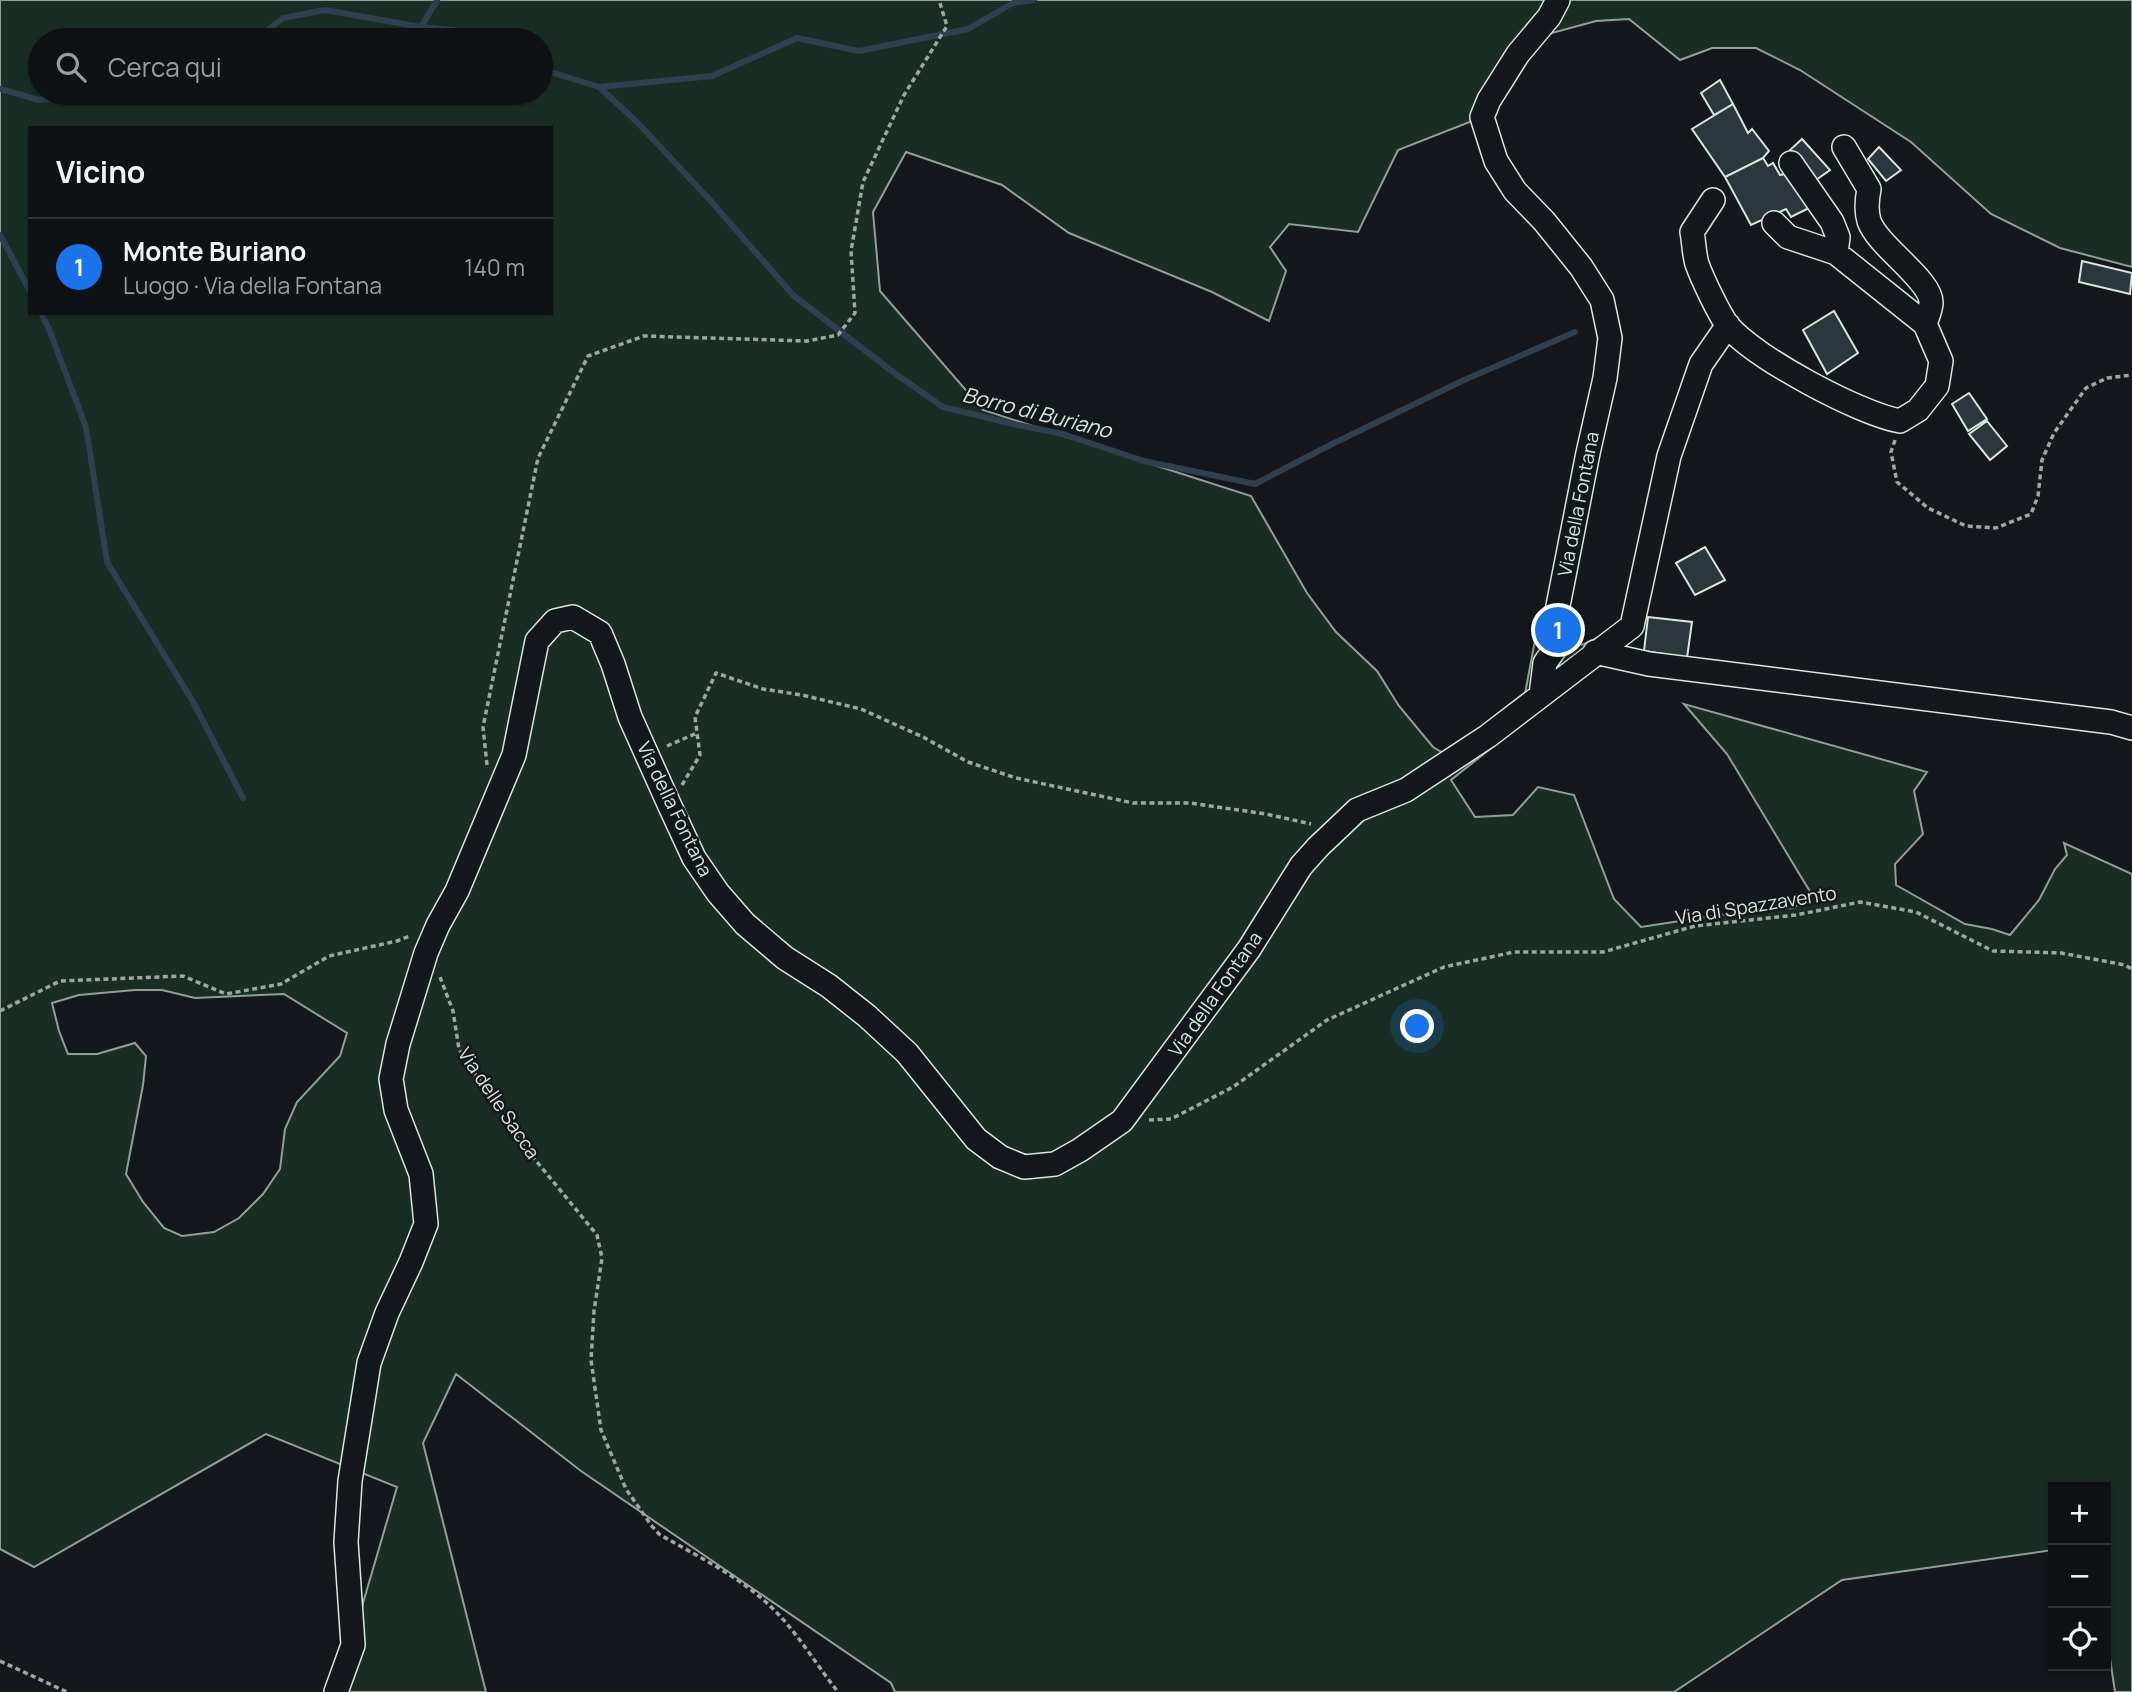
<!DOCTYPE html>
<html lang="it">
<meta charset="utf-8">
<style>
:root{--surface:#0f1215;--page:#1d2022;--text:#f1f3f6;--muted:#9b9ea0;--line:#2f3234;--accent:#1a73e8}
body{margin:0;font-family:Manrope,sans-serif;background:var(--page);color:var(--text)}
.controls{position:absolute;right:21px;bottom:21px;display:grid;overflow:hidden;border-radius:0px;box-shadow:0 2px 5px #0004}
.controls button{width:63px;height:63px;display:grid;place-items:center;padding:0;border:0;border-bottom:2px solid var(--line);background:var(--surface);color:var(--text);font:35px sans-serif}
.you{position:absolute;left:1418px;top:1027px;width:24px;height:24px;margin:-18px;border:5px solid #fff;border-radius:50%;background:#1a73e8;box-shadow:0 0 0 10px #1a73e833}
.badge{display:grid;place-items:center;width:46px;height:46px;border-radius:50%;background:var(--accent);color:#fff;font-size:23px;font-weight:700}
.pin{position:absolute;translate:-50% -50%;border:4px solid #fff;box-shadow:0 2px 7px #0006}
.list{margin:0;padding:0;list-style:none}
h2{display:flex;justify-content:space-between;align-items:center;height:91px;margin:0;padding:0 28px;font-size:30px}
h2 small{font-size:23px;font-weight:400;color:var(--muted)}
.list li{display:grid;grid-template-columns:46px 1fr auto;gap:21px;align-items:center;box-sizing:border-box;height:98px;padding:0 28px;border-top:2px solid var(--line)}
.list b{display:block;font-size:26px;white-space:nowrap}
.list p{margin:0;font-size:23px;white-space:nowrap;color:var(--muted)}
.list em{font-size:23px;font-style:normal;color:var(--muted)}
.icon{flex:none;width:38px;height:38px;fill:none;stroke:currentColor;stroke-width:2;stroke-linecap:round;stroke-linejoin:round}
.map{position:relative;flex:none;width:2132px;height:1692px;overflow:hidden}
.search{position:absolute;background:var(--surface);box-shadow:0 2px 5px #0004;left:28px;top:28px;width:525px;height:77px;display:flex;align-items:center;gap:18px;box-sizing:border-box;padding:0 24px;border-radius:38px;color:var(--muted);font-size:26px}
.panel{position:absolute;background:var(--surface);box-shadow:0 2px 5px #0004;left:28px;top:126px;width:525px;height:189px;border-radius:0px}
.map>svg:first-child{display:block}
</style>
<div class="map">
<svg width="2132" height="1692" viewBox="0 0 2132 1692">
<rect width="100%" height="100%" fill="#14181c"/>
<!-- green -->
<path fill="#1a2d24" stroke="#939e99" stroke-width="2" fill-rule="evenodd" d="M0,0h2132v267l-72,-19 -69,-34 -80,-72 -111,-72 -44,-22h-44l-32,12 -51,-41 -33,2 -59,16 -42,66 -3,24 8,27 19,32 43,45 34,49 9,21 8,28 -1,62 -29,122 -16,85 1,18 14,29 28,-13 -13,32 -146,116 24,37 38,-2 25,-28 36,8 40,104 27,28 98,-15 54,-4 19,-13 -85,-141 -43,-50 243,68 -13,19 9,43 -28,30 1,21 69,39 27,5 18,6 29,-35 16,-31 12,-14 -3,-12 68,31v818h-17l-9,-60v-145h-53v63l-211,30 -168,112h-779l-4,-9 -310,-212 -125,-97 -33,69 63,249h-143l20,-89 34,-116 -131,-53 -232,133 -34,-18zM40,40h501v53h-501zM1472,121l25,56 85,99 14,22 6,21 3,28 -55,281 -15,12 -11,59 -79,55 -12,-7 -34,-41 -22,-35 -41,-39 -29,-39 -56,-97 -268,-86 -103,-119 -7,-79 33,-60 96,33 67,48 143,59 57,29 17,-50 -16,-24 19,-23 69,8 40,-82zM30,128h521v185h-521zM135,990h27l33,8 89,-4 63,39 -7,23 -43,46 -12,27 -5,40 -17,25 -24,24 -25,14 -32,4 -18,-8 -21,-26 -17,-28 17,-89 3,-29 -11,-13 -38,11h-29l-9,-23 -7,-28 27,-8z"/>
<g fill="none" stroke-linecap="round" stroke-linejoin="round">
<!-- stream -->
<path stroke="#2f3f4d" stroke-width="6" d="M421,27l16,-27
M255,40l28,-22 42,-8 96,17 71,7 8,6
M541,69l58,18 38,35 71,76 85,97 100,77 50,35 70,17 50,10 81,27 111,23 75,-39 132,-64 113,-49
M599,87l113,-11 85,-38 62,13 109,-22 45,-26 21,-3
M0,89l39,11 55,-7
M0,235l30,56
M41,313l8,16 37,98 21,135 85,138 51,98"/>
</g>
<!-- building -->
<path fill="#2c363c" stroke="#d8e6dc" stroke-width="2" d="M1720,80l13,24 -19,11 -13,-22z
M1733,104l15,29 4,-4 17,22 -6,7 -38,19 -33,-48z
M1802,139l28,31 -14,10 -26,-30z
M1879,147l22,23 -15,11 -18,-22z
M1763,158l5,8 5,-3 7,12 9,-2 22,34 -20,10 -5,-8 -35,16 -26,-48z
M2082,261l50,12 -2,21 -51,-12z
M1834,311l24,42 -31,21 -24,-44z
M1969,393l18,26 -19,12 -16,-27z
M1987,421l20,25 -17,14 -21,-26z
M1705,547l20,33 -30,15 -19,-32z
M1648,617l44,5 -5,36 -43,-7z"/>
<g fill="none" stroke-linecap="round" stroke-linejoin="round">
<defs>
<path id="minor" d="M1844,147l25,42c-2,10 -3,22 0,32 9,26 63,59 62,82 0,6 -4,15 -6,21
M1791,163l41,59 6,15 -2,16
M1713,200l-21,32c2,10 2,22 5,32 5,14 22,50 31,62 27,32 132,88 172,95l18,-11 19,-24 4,-25 -16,-37 -89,-71 -48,-16 -14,-14
M1595,652l54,12 462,58 21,6
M1541,695l4,-32 16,-23 -4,-29 31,-158 17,-75 5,-40 -8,-38 -21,-33 -37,-46 -29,-30 -19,-30 -14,-44 7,-17 29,-46 31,-37 9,-17
M336,1692l17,-47 -7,-103 4,-61 19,-118 18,-50 24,-51 15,-38 -5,-50 -25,-64 -5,-31 7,-35 28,-91 12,-28 19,-34 57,-136 23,-114 18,-20 18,-4 27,16 13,31 17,53 39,87 25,54 24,35 27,31 40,34 44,28 38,30 40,37 69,86 24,18 24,10 31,-3 25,-14 42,-29 127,-172 52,-83 17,-19 39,-37 49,-20 82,-54 144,-110 37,-170 32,-92 27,-39"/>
</defs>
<!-- minor casing -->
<use href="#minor" stroke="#d8e6dc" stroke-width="26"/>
<!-- path -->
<path stroke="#9da8a2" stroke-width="3.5" stroke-dasharray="5 3.5" stroke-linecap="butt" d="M1895,440l-4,12 6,30 31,26 38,18 30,2 35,-14 7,-18 4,-36 12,-27 32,-45 21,-10 25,-3
M667,746l30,-13
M487,765l-4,-38 55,-269 50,-102 56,-20 163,5 31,-6 17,-22 -4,-62 12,-69 41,-87 43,-69 -8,-26
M682,785l18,-30 -5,-38 21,-44 47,16 39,6 59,14 62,28 45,25 48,16 117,25h57l76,11 45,10
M440,977l13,34 6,38 60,91 78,95 5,23 -8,53 -3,49 10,70 25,59 25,36 8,9c41,24 87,45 120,81 20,21 40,53 59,77
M0,1011l60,-30 123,-5 43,18 55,-10 48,-28 68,-15 13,-5
M1149,1120l22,-1 62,-32 94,-67 117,-53 70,-15h89l92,-26 101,-11 64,-13 56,10 77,39 68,2 64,12 7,4
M0,1661l67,31"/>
<!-- minor -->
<use href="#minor" stroke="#14181c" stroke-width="23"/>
</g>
<g text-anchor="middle" stroke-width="5" stroke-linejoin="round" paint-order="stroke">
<!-- street labels -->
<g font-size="19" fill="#d8e6dc" stroke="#14181c">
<text transform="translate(1578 504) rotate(-79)" y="7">Via della Fontana</text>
<text transform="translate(675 809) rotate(64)" y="7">Via della Fontana</text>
<text transform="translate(1756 905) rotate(-9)" y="7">Via di Spazzavento</text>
<text transform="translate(1215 994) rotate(-55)" y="7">Via della Fontana</text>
<text transform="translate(499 1103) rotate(56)" y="7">Via delle Sacca</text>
</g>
<!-- water labels -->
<g font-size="21" font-style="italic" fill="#d8e6dc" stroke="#14181c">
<text transform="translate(1037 413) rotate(14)" y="7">Borro di Buriano</text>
</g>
</g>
</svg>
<div class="controls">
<button>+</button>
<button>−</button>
<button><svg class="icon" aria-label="locate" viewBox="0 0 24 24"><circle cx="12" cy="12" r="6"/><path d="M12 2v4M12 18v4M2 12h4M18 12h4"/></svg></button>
</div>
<div class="you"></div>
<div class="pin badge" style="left:1558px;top:630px">1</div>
<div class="search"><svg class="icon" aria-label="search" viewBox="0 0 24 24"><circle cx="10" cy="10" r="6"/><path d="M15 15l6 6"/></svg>Cerca qui</div>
<section class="panel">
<h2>Vicino<small></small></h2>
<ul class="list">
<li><span class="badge">1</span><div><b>Monte Buriano</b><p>Luogo · Via della Fontana</p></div><em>140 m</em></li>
</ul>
</section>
</div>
